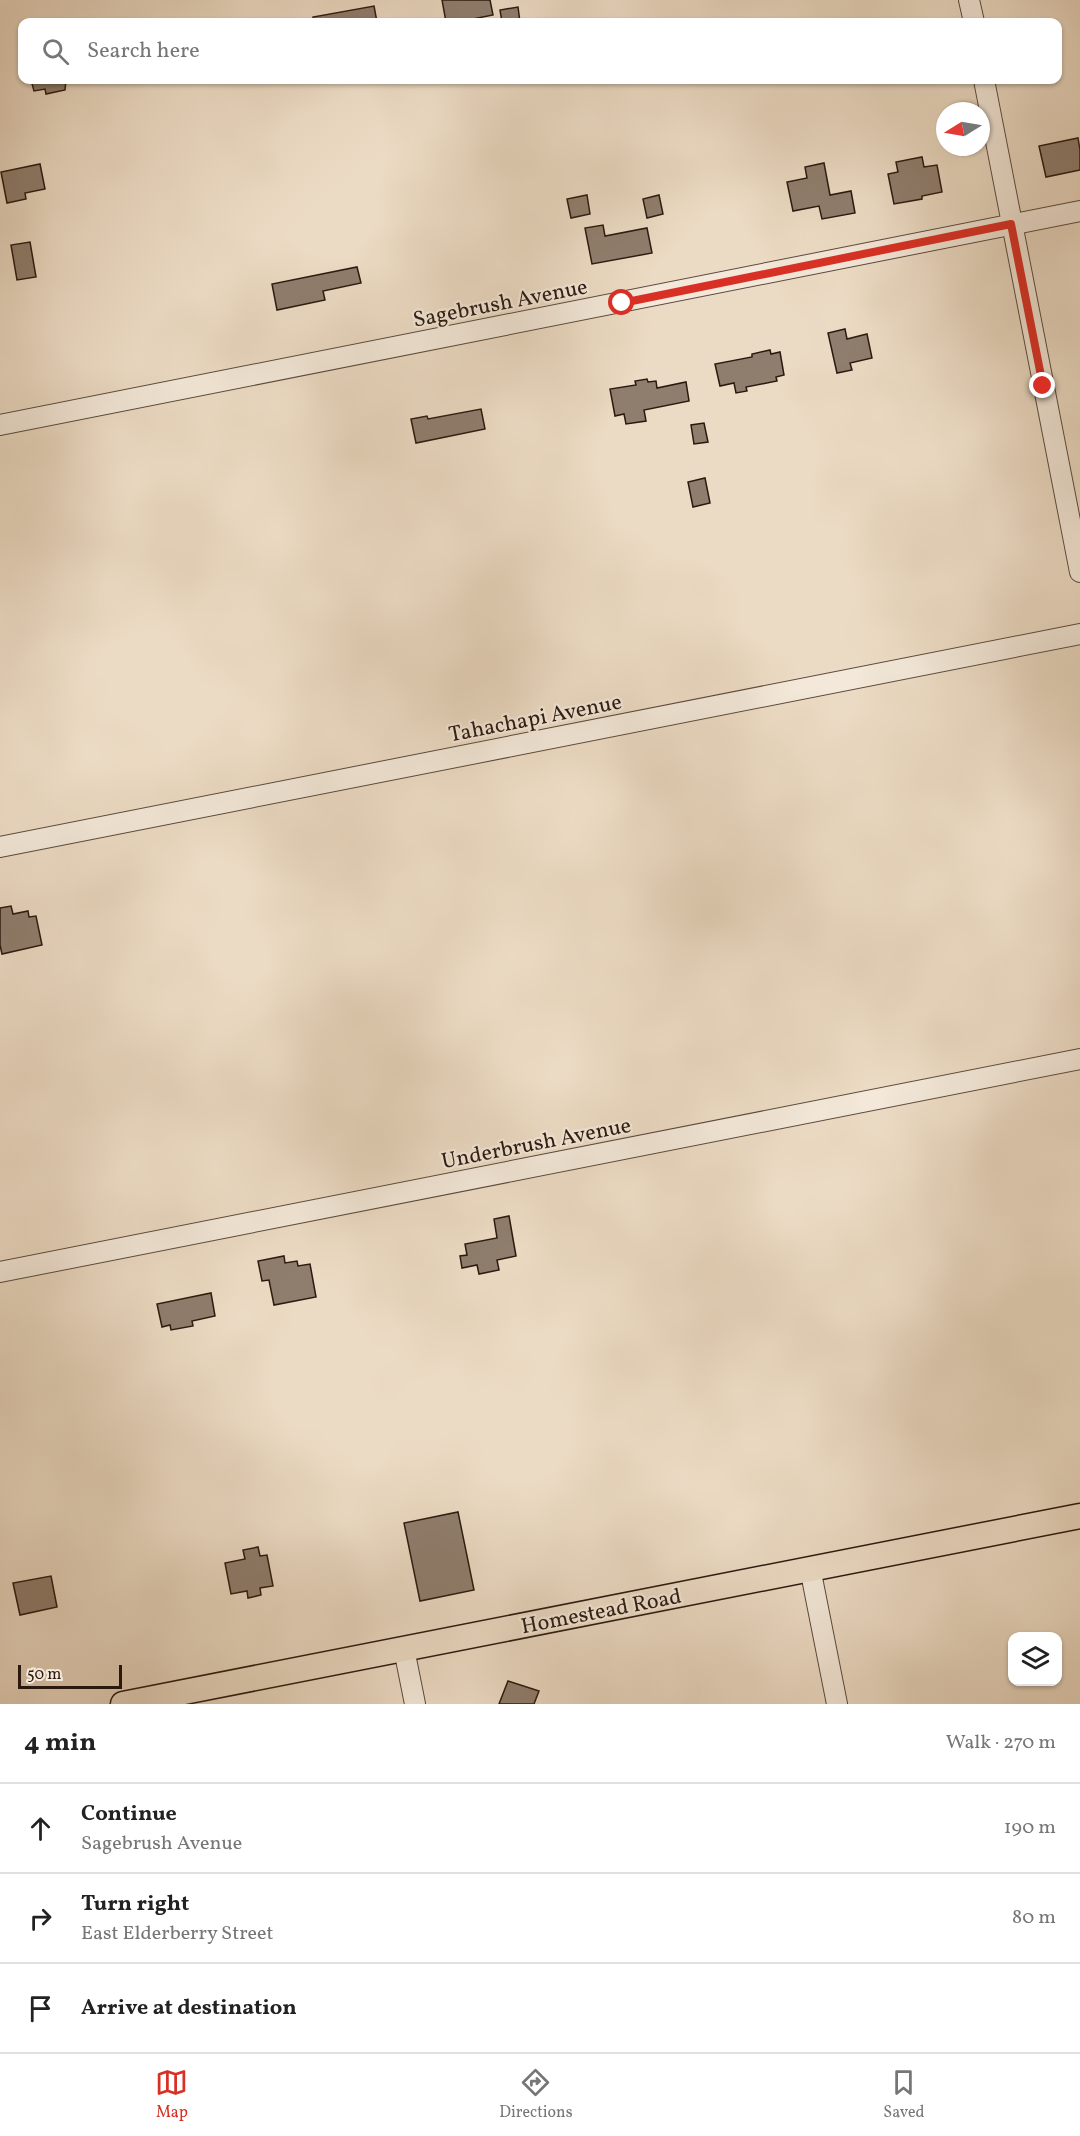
<!DOCTYPE html>
<meta charset="utf-8">
<style>
:root{--surface:#fff;--page:#f6f6f6;--text:#222;--muted:#767676;--line:#e0e0e0;--accent:#d93025}
body{margin:0;font-family:Vollkorn,serif;background:var(--page);color:var(--text)}
.controls{position:absolute;right:18px;bottom:18px;display:grid;overflow:hidden;border-radius:12px;box-shadow:0 2px 4px #0004}
.controls button{width:54px;height:54px;display:grid;place-items:center;padding:0;border:0;border-bottom:2px solid var(--line);background:var(--surface);color:var(--text);font:30px sans-serif}
.compass{position:absolute;left:936px;top:102px;width:54px;height:54px;border-radius:50%;background:var(--surface);box-shadow:0 2px 4px #0004;rotate:259deg}
.scale{position:absolute;left:18px;bottom:15px;width:104px;box-sizing:border-box;padding-left:6px;border:3px solid #2b1910;border-top:0;font-size:16px;line-height:21px;white-space:nowrap;color:#2b1910;-webkit-text-stroke:4px #f3e8d9;paint-order:stroke}
.stop{position:absolute;width:18px;height:18px;margin:-14px;border:4px solid #d93025;border-radius:50%;background:#fff}
.stop.end{background:#d93025;border-color:#fff;box-shadow:0 2px 6px #0008}
.list{margin:0;padding:0;list-style:none}
h2{display:flex;justify-content:space-between;align-items:center;height:78px;margin:0;padding:0 24px;font-size:26px}
h2 small{font-size:20px;font-weight:400;color:var(--muted)}
.list li{display:grid;grid-template-columns:39px 1fr auto;gap:18px;align-items:center;box-sizing:border-box;height:90px;padding:0 24px;border-top:2px solid var(--line)}
.list b{display:block;font-size:22px;white-space:nowrap}
.list p{margin:0;font-size:20px;white-space:nowrap;color:var(--muted)}
.list em{font-size:20px;font-style:normal;color:var(--muted)}
.icon{flex:none;width:33px;height:33px;fill:none;stroke:currentColor;stroke-width:2;stroke-linecap:round;stroke-linejoin:round}
.map{position:relative;flex:none;width:1080px;height:1704px;overflow:hidden}
.search{position:absolute;background:var(--surface);box-shadow:0 2px 4px #0004;left:18px;right:18px;top:18px;height:66px;display:flex;align-items:center;gap:15px;box-sizing:border-box;padding:0 21px;border-radius:12px;color:var(--muted);font-size:22px}
.sheet{height:348px;background:var(--surface)}
nav{display:flex;justify-content:space-around;align-items:center;box-sizing:border-box;height:84px;border-top:2px solid var(--line);background:var(--surface);font-size:16px;color:var(--muted)}
nav a{display:grid;justify-items:center;gap:3px}
nav .on{color:var(--accent)}
.map>svg:first-child{display:block}
</style>
<div class="map">
<svg width="1080" height="1704" viewBox="0 0 1080 1704">
<rect width="100%" height="100%" fill="#ecdbc4"/>
<filter id="stains"><feTurbulence type="fractalNoise" baseFrequency=".00333" numOctaves="4"/><feColorMatrix values="0 0 0 0 .2 0 0 0 0 .09 0 0 0 0 .02 0 0 0 .5 -.17"/></filter>
<radialGradient id="worn" r=".72"><stop offset=".6" stop-color="#630" stop-opacity="0"/><stop offset="1" stop-color="#630" stop-opacity=".3"/></radialGradient>
<!-- building -->
<path fill="#8f7e6e" stroke="#2b1910" stroke-width="1.5" d="M442,0h48l3,15 -35,7h-12z
M374,6l3,16h-63l-1,-5z
M518,7l2,15h-18l-2,-12z
M31,80h35l-1,10 -19,4 -1,-5 -11,2z
M1078,138l2,12v20l-34,7 -7,-31z
M922,157l2,10 13,-2 5,27 -20,4v3l-28,5 -6,-30 10,-2 -2,-10z
M824,163l6,32 21,-4 4,22 -33,6 -3,-13 -26,5 -6,-29 20,-4 -2,-11z
M40,164l5,25 -20,4 1,6 -19,4 -6,-31z
M587,195l3,19 -19,4 -4,-19z
M659,195l4,19 -16,4 -4,-19z
M603,225l2,11 42,-8 5,25 -60,11 -7,-36z
M30,242l6,35 -19,3 -6,-35z
M357,267l4,16 -38,8 2,9 -48,10 -5,-26z
M845,329l2,10 20,-5 5,24 -22,5 2,7 -15,3 -9,-40z
M770,350l1,4 9,-2 4,23 -8,2 1,4 -31,6 1,4 -11,2 -2,-10 -14,3 -5,-22 37,-7v-3z
M647,379l1,3 8,-1 1,7 29,-6 3,19 -45,9 2,11 -20,3 -2,-10 -9,2 -5,-27 26,-4 -1,-4z
M481,409l4,20 -69,14 -5,-24 16,-3 1,3z
M704,423l4,19 -14,2 -3,-19z
M705,478l5,25 -17,4 -5,-25z
M11,906l2,8 15,-3 1,6 7,-1 6,29 -40,9 -2,-9v-37z
M509,1216l7,40 -19,4 2,10 -20,4 -2,-9 -15,3 -2,-12 7,-1 -2,-11 32,-6 -3,-19z
M284,1256l1,7 12,-2 1,5 12,-2 6,33 -42,8 -5,-25 -7,1 -4,-20z
M211,1293l4,23 -23,5 1,5 -22,4 -1,-5 -8,2 -5,-23z
M458,1512l16,78 -54,11 -16,-78z
M258,1547l2,9 7,-1 6,31 -13,2 1,7 -13,3 -1,-7 -16,3 -6,-31 20,-4 -2,-9z
M51,1576l6,31 -37,8 -7,-32z
M508,1681l31,10 -5,13h-35z"/>
<g fill="none" stroke-linecap="round" stroke-linejoin="round">
<defs>
<path id="minor" d="M969,0l5,22
M984,80l96,492
M0,425l1080,-214
M0,847l1080,-213
M0,1272l1080,-213
M810,1568l27,136
M404,1649l11,55"/>
<path id="major" d="M123,1704l957,-188"/>
</defs>
<!-- minor casing -->
<use href="#minor" stroke="#5b4a3d" stroke-width="22"/>
<!-- major casing -->
<use href="#major" stroke="#2b1910" stroke-width="27"/>
<!-- minor -->
<use href="#minor" stroke="#f3e8d9" stroke-width="20"/>
<!-- major -->
<use href="#major" stroke="#ecdbc4" stroke-width="24"/>
</g>
<g fill="none" stroke-linecap="round" stroke-linejoin="round">
<!-- route -->
<path stroke="#d93025" stroke-width="8" d="M622,303l389,-79 32,162"/>
</g>
<g text-anchor="middle" stroke-width="4.5" stroke-linejoin="round" paint-order="stroke">
<!-- street labels -->
<g font-size="22" fill="#2b1910" stroke="#f3e8d9">
<text transform="translate(500 302) rotate(-11)" y="8">Sagebrush Avenue</text>
<text transform="translate(535 717) rotate(-11)" y="8">Tahachapi Avenue</text>
<text transform="translate(536 1142) rotate(-11)" y="8">Underbrush Avenue</text>
<text transform="translate(601 1610) rotate(-11)" y="8">Homestead Road</text>
</g>
</g>
<rect width="100%" height="100%" filter="url(#stains)"/>
<rect width="100%" height="100%" fill="url(#worn)"/>
</svg>
<div class="controls">
<button><svg class="icon" aria-label="layers" viewBox="0 0 24 24"><path d="M12 4l9 5-9 5-9-5zM3 14l9 5 9-5"/></svg></button>
</div>
<svg class="compass" viewBox="-18 -18 36 36"><path d="M0-13l5 13h-10z" fill="#e53935"/><path d="M0 13l5-13h-10z" fill="#767676"/></svg>
<div class="scale">50 m</div>
<div class="stop" style="left:622px;top:303px"></div>
<div class="stop end" style="left:1043px;top:386px"></div>
<div class="search"><svg class="icon" aria-label="search" viewBox="0 0 24 24"><circle cx="10" cy="10" r="6"/><path d="M15 15l6 6"/></svg>Search here</div>
</div>
<section class="sheet">
<h2>4 min<small>Walk · 270 m</small></h2>
<ul class="list">
<li><svg class="icon" aria-label="ahead" viewBox="0 0 24 24"><path d="M12 20V5M6 11l6-6 6 6"/></svg><div><b>Continue</b><p>Sagebrush Avenue</p></div><em>190 m</em></li>
<li><svg class="icon" aria-label="right" viewBox="0 0 24 24"><path d="M7 20v-9h11M14 6l5 5-5 5"/></svg><div><b>Turn right</b><p>East Elderberry Street</p></div><em>80 m</em></li>
<li><svg class="icon" aria-label="arrive" viewBox="0 0 24 24"><path d="M6 21V4h12l-3 4 3 4H6"/></svg><div><b>Arrive at destination</b></div></li>
</ul>
</section>
<nav>
<a class="on"><svg class="icon" aria-label="map" viewBox="0 0 24 24"><path d="M3 6l6-2 6 2 6-2v14l-6 2-6-2-6 2zM9 4v14M15 6v14"/></svg>Map</a>
<a><svg class="icon" aria-label="directions" viewBox="0 0 24 24"><path d="M12 3l9 9-9 9-9-9zM9 14v-3h6M13 9l2 2-2 2"/></svg>Directions</a>
<a><svg class="icon" aria-label="saved" viewBox="0 0 24 24"><path d="M7 4h10v16l-5-4-5 4z"/></svg>Saved</a>
</nav>
